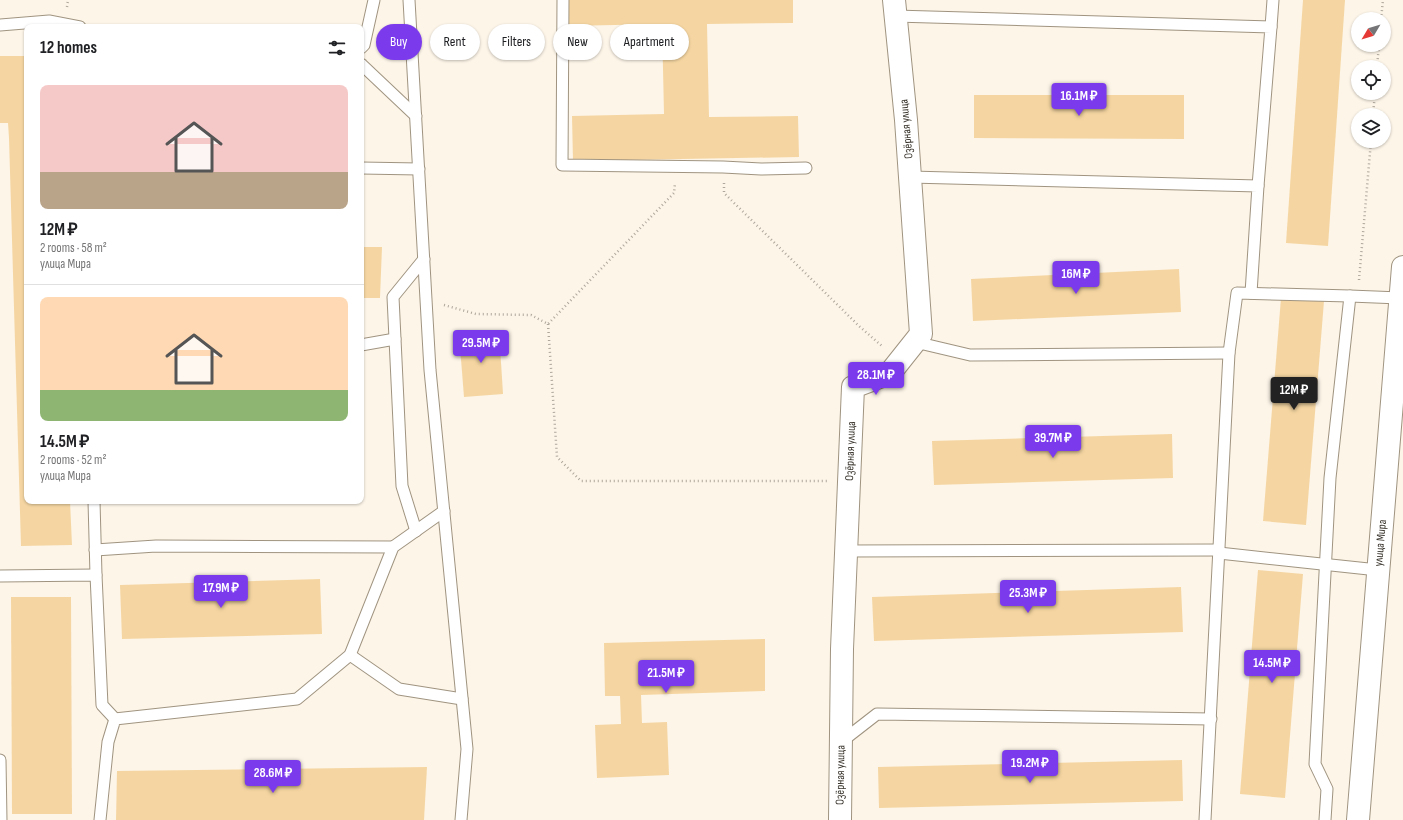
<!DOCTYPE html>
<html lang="en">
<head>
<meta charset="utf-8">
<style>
  :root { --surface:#fff; --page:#f6f6f6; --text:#202124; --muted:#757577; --line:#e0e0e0; --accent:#7c3aed }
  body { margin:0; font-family:"Sofia Sans Condensed",sans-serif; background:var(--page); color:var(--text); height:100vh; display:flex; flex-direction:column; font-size:15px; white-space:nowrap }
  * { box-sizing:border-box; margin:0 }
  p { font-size:13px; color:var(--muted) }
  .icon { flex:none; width:22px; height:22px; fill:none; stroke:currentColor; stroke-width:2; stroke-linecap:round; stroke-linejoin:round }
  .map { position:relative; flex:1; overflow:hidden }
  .panel { position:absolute; left:24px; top:24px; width:340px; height:480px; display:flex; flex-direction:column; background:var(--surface); border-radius:8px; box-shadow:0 1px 3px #0004 }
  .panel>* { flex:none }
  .hud { position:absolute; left:376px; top:24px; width:380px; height:36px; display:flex; gap:8px }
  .needle { width:26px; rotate:232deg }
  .buttons { position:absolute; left:1351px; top:12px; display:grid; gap:8px }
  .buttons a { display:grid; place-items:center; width:40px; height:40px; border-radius:50%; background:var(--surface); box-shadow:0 1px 3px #0004; font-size:20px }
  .price { position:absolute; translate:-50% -34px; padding:0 9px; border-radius:4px; background:var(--accent); color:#fff; font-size:13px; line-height:26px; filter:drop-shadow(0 1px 2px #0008) }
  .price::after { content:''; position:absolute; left:50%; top:24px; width:12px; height:9px; margin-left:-6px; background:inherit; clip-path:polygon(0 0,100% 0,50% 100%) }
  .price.current { background:#222; color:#fff }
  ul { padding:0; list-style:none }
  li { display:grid; align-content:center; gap:8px; height:212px; padding:0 16px }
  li+li { border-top:1px solid var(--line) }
  li span { display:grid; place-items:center; height:124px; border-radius:8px; color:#555 }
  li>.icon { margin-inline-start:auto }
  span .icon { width:72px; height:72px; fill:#fffc; stroke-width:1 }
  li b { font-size:17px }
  h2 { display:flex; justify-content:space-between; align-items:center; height:48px; padding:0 16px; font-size:17px }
  .tag { padding:0 14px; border-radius:18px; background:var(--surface); box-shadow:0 1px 3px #0004; font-size:14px; line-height:36px }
  .tag.current { background:var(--accent); color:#fff }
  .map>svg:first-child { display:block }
  .building { fill:#f5d6a2 }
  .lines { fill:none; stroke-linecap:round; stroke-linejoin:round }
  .service-casing { stroke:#a09480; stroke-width:13 }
  .minor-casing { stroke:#a09480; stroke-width:24 }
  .path { stroke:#aea79c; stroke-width:2.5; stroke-dasharray:1 3; stroke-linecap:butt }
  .service { stroke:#fff; stroke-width:11 }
  .minor { stroke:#fff; stroke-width:22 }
  .labels { text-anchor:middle; stroke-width:3; stroke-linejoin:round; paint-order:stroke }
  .street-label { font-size:12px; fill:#37322a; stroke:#fff }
</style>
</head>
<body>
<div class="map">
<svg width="1403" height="820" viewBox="0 0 1403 820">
  <rect width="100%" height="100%" fill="#fdf5e8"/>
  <g class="building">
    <polygon points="566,0 793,0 793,23 707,24 709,117 798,116 799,157 573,161 572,116 664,114 662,24 567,26"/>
    <polygon points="1303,0 1345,0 1328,246 1286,243"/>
    <polygon points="0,56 27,56 27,501 70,501 72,545 21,546 9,138 8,123 0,123"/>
    <polygon points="974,95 1184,95 1184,139 974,138"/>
    <polygon points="361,247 382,247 380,298 361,298"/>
    <polygon points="1179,269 1181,312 973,321 971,279"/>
    <polygon points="1281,298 1324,301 1306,525 1263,521"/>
    <polygon points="499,331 503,394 464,397 459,334"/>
    <polygon points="1172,434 1173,478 934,485 932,441"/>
    <polygon points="1258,570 1303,574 1285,798 1240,794"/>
    <polygon points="320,579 322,634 122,639 120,585"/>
    <polygon points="1181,587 1183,632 874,641 872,597"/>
    <polygon points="11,597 71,597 72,814 12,814"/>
    <polygon points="765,639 765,691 641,695 642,723 667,722 669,775 597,778 595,725 621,724 620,696 605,696 604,643"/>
    <polygon points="1182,760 1183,801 879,808 878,767"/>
    <polygon points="427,767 424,820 116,820 117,771"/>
  </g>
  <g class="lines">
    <g class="service-casing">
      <g id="service">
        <polyline points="409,0 430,370 467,749 461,820"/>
        <polyline points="563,0 562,165 723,167 761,169 806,168"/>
        <polyline points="895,16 1271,27 1258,186"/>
        <polyline points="0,25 49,21 80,27"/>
        <polyline points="1271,27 1273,0"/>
        <polyline points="361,48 364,45 374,0"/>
        <polyline points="361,64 416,116"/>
        <polyline points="361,168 419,169"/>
        <polyline points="910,177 1258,186 1251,293"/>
        <polyline points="915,342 970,355 1229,353"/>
        <polyline points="361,345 395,339"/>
        <polyline points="94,501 96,575"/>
        <polyline points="416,531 402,486 393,297 424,259"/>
        <polyline points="95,550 156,546 393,547"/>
        <polyline points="846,551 1219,550"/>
        <polyline points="1219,553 1378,570"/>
        <polyline points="0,576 96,575 102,705 115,719"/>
        <polyline points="350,655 399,689 462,699"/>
        <polyline points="841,742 877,714 1211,719"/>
        <polyline points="0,760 1,820"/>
        <polyline points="100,820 108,742 115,719 297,699 350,655 393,547 444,511"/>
        <polyline points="1205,820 1229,353 1237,293 1350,296"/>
        <polyline points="1325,820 1327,789 1315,764 1330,478 1350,296 1400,298"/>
      </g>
    </g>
    <g class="minor-casing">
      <g id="minor">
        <polyline points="840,820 842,649 853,387 890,373 921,334 906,120 894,0"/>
        <polyline points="1358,820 1403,267"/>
      </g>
    </g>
    <g class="path">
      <polyline points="67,7 68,0"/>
      <polyline points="1381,19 1383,0"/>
      <polyline points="1377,67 1379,45"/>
      <polyline points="1373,115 1375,93"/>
      <polyline points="724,183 724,193 859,326 883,347"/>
      <polyline points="1359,280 1371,141"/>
      <polyline points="444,305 476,314 531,315 548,324 674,193 675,183"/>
      <polyline points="548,324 557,457 581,481 828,481"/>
    </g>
    <use href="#service" class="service"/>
    <use href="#minor" class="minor"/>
  </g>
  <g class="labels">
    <g class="street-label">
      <text transform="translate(906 129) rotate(-95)" y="4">Озёрная улица</text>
      <text transform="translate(850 451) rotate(-88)" y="4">Озёрная улица</text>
      <text transform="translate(1380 543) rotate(-85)" y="4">улица Мира</text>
      <text transform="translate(840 775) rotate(-89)" y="4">Озёрная улица</text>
    </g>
  </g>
</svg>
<div class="buttons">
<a><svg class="needle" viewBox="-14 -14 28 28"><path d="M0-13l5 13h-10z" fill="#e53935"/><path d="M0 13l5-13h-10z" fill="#757577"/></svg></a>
<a><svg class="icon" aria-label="locate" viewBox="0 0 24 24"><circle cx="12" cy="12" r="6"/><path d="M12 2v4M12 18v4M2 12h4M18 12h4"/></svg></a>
<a><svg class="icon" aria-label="layers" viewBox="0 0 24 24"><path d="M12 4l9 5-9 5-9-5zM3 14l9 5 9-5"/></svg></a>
</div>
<b class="price" style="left:1079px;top:117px">16.1M ₽</b>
<b class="price" style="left:1076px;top:295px">16M ₽</b>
<b class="price" style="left:481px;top:364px">29.5M ₽</b>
<b class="price" style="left:876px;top:396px">28.1M ₽</b>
<b class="price current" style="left:1294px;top:411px">12M ₽</b>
<b class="price" style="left:1053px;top:459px">39.7M ₽</b>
<b class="price" style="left:221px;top:609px">17.9M ₽</b>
<b class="price" style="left:1028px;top:614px">25.3M ₽</b>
<b class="price" style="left:1272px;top:684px">14.5M ₽</b>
<b class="price" style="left:666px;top:694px">21.5M ₽</b>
<b class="price" style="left:1030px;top:784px">19.2M ₽</b>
<b class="price" style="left:273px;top:794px">28.6M ₽</b>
<div class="hud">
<a class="tag current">Buy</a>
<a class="tag">Rent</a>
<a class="tag">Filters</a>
<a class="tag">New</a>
<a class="tag">Apartment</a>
</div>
<section class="panel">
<h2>12 homes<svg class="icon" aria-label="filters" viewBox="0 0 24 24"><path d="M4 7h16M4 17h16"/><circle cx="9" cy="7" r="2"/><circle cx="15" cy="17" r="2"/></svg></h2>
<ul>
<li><span style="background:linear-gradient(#f6c9c9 70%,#b9a48a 0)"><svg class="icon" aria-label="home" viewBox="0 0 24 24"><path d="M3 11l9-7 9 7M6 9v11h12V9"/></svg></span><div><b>12M ₽</b><p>2 rooms · 58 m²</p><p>улица Мира</p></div></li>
<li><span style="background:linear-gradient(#ffd9b3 75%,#8fb573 0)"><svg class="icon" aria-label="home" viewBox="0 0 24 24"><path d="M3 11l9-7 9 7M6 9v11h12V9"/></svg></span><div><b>14.5M ₽</b><p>2 rooms · 52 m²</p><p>улица Мира</p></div></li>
</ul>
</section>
</div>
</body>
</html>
